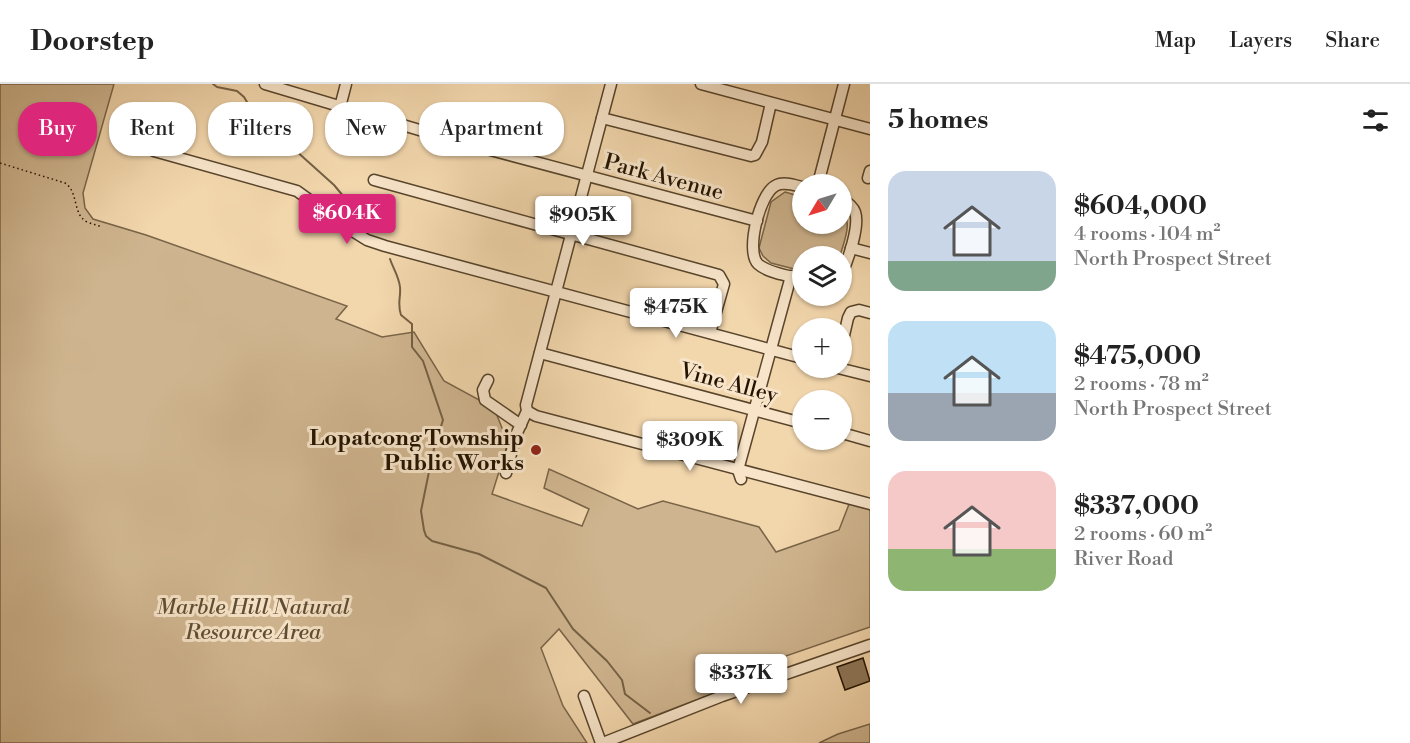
<!DOCTYPE html>
<html lang="en">
<head>
<meta charset="utf-8">
<style>
  :root { --surface:#fff; --page:#f6f6f6; --text:#222; --muted:#767676; --line:#e0e0e0; --accent:#db2777 }
  body { margin:0; font-family:"Libre Bodoni",serif; background:var(--page); color:var(--text); height:100vh; display:flex; flex-direction:column; font-size:22px; white-space:nowrap }
  * { box-sizing:border-box; margin:0 }
  p { font-size:20px; color:var(--muted) }
  .icon { flex:none; width:33px; height:33px; fill:none; stroke:currentColor; stroke-width:2; stroke-linecap:round; stroke-linejoin:round }
  .map { position:relative; flex:1; overflow:hidden }
  .sheet { display:flex; flex-direction:column; background:var(--surface); width:540px }
  .sheet>* { flex:none }
  .top-card { position:absolute; left:18px; top:18px; width:570px; height:54px; display:flex; gap:12px }
  .needle { width:39px; rotate:232deg }
  .buttons { position:absolute; left:792px; top:90px; display:grid; gap:12px }
  .buttons a { display:grid; place-items:center; width:60px; height:60px; border-radius:50%; background:var(--surface); box-shadow:0 2px 4px #0004; font-size:30px }
  .price { position:absolute; translate:-50% -51px; padding:0 14px; border-radius:6px; background:#fff; color:#222; font-size:20px; line-height:39px; filter:drop-shadow(0 2px 3px #0008) }
  .price::after { content:''; position:absolute; left:50%; top:36px; width:18px; height:14px; margin-left:-9px; background:inherit; clip-path:polygon(0 0,100% 0,50% 100%) }
  .price.selected { background:var(--accent); color:#fff }
  ul { padding:0; list-style:none }
  li { display:flex; align-items:center; gap:18px; height:150px; padding:0 18px }
  li span { display:grid; place-items:center; flex:none; width:168px; height:120px; border-radius:18px; color:#555 }
  li>.icon { margin-inline-start:auto }
  span .icon { width:72px; height:72px; fill:#fffc; stroke-width:1 }
  li b { font-size:26px }
  h2 { display:flex; justify-content:space-between; align-items:center; height:72px; padding:0 18px; font-size:26px }
  .tag { padding:0 21px; border-radius:24px; background:var(--surface); box-shadow:0 2px 4px #0004; font-size:21px; line-height:54px }
  .tag.selected { background:var(--accent); color:#fff }
  header { display:flex; align-items:center; gap:36px; box-sizing:border-box; height:84px; padding:0 30px; background:var(--surface); border-bottom:2px solid var(--line) }
  header strong { font-size:28px }
  nav { display:flex; gap:33px; margin-inline-start:auto; font-size:21px }
  main { display:flex; flex:1; min-height:0 }
  .map>svg:first-child { display:block }
  .green { fill:#cfb58f; stroke:#796448; stroke-width:1.5 }
  .lines { fill:none; stroke-linecap:round; stroke-linejoin:round }
  .stream { stroke:#756044; stroke-width:2 }
  .building { fill:#8f7859; stroke:#231300; stroke-width:1.5 }
  .minor-casing { stroke:#57442b; stroke-width:13 }
  .path { stroke:#231300; stroke-width:1.5; stroke-dasharray:1.5 3; stroke-linecap:butt }
  .minor { stroke:#f7e4c9; stroke-width:10 }
  .poi-dot { fill:#8f2418; stroke:#f7e4c9; stroke-width:2 }
  .labels { text-anchor:middle; stroke-width:6; stroke-linejoin:round; paint-order:stroke }
  .street-label { font-size:22px; fill:#231300; stroke:#f7e4c9 }
  .poi-label { font-size:22px; font-weight:bold; fill:#231300; stroke:#f7e4c9; text-anchor:end }
  .park-label { font-size:22px; font-style:italic; fill:#5f4c32; stroke:#f7e4c9 }
</style>
</head>
<body>
<header>
<strong>Doorstep</strong>
<nav><a>Map</a><a>Layers</a><a>Share</a></nav>
</header>
<main>
<div class="map">
<svg width="870" height="659" viewBox="0 0 870 659">
  <rect width="100%" height="100%" fill="#f2d6ac"/>
  <filter id="stains"><feTurbulence type="fractalNoise" baseFrequency=".00333" numOctaves="4"/><feColorMatrix values="0 0 0 0 .2 0 0 0 0 .09 0 0 0 0 .02 0 0 0 .5 -.17"/></filter>
  <radialGradient id="worn" r=".72"><stop offset=".6" stop-color="#630" stop-opacity="0"/><stop offset="1" stop-color="#630" stop-opacity=".3"/></radialGradient>
  <g class="green">
    <polygon points="0,0 114,0 83,109 85,124 93,135 146,151 347,222 336,235 382,253 414,248 444,297 494,324 508,359 492,410 582,442 589,425 544,404 549,385 638,425 663,417 759,443 776,468 839,446 851,415 870,419 870,543 725,593 725,605 633,640 559,545 541,564 563,622 587,659 0,659"/>
    <path d="M785,108l17,5v27h40v-15c11,14 2,32 -2,47h-38v15l-31,-8 -8,-7 -4,-8 12,-46z"/>
    <polygon points="870,640 870,659 819,659 838,650"/>
  </g>
  <g class="lines">
    <g class="stream">
      <polyline points="213,0 217,3 237,7 244,13 250,23 261,29 275,48 334,101 369,143"/>
      <path d="M390,175c3,9 9,18 10,28 1,11 -3,16 1,28l11,9v23l11,14 20,59 -10,32 -12,59 3,19 2,6 6,5 47,13 67,34 27,41 34,32 15,19 3,14 25,19"/>
    </g>
  </g>
  <polygon class="building" points="863,574 870,597 845,606 837,583"/>
  <g class="lines">
    <g class="minor-casing">
      <g id="minor">
        <polyline points="265,0 453,56 757,137"/>
        <polyline points="701,0 870,45"/>
        <polyline points="340,23 346,0"/>
        <polyline points="602,34 751,72 755,71 762,58 771,19"/>
        <polyline points="154,67 297,107 351,146 367,156 385,162 802,274"/>
        <polyline points="868,94 870,87"/>
        <polyline points="374,96 719,191 724,200 710,249"/>
        <polyline points="818,100 844,0"/>
        <path d="M802,103c-8,-2 -19,-6 -27,-1 -15,8 -30,65 -17,78 10,9 31,12 44,15"/>
        <path d="M842,115c5,3 11,7 13,13 5,14 -7,48 -13,61"/>
        <polyline points="851,164 870,169"/>
        <polyline points="842,260 848,234 851,228 859,226 870,229"/>
        <polyline points="540,269 802,339"/>
        <polyline points="838,284 870,292"/>
        <polyline points="488,296 483,306 485,316 521,341"/>
        <polyline points="527,327 536,332 870,420"/>
        <polyline points="842,349 870,357"/>
        <polyline points="506,389 516,351 527,327 526,321 611,0"/>
        <polyline points="741,395 738,386 791,192"/>
        <polyline points="584,612 601,659"/>
        <polyline points="603,659 722,612 870,561"/>
      </g>
    </g>
    <path class="path" d="M0,79l65,20c14,9 7,31 22,39 5,2 10,3 15,5"/>
    <use href="#minor" class="minor"/>
  </g>
  <circle class="poi-dot" cx="536" cy="366" r="6"/>
  <g class="labels">
    <g class="street-label">
      <text transform="translate(664 92) rotate(15)" y="8">Park Avenue</text>
      <text transform="translate(729 298) rotate(15)" y="8">Vine Alley</text>
    </g>
    <g class="poi-label">
      <text x="524" y="361">Lopatcong Township<tspan x="524" dy="25">Public Works</tspan></text>
    </g>
    <g class="park-label">
      <text x="253" y="530">Marble Hill Natural<tspan x="253" dy="25">Resource Area</tspan></text>
    </g>
  </g>
  <rect width="100%" height="100%" filter="url(#stains)"/>
  <rect width="100%" height="100%" fill="url(#worn)"/>
</svg>
<div class="buttons">
<a><svg class="needle" viewBox="-14 -14 28 28"><path d="M0-13l5 13h-10z" fill="#e53935"/><path d="M0 13l5-13h-10z" fill="#767676"/></svg></a>
<a><svg class="icon" aria-label="layers" viewBox="0 0 24 24"><path d="M12 4l9 5-9 5-9-5zM3 14l9 5 9-5"/></svg></a>
<a>+</a>
<a>−</a>
</div>
<b class="price selected" style="left:347px;top:161px">$604K</b>
<b class="price" style="left:583px;top:163px">$905K</b>
<b class="price" style="left:676px;top:255px">$475K</b>
<b class="price" style="left:690px;top:388px">$309K</b>
<b class="price" style="left:741px;top:621px">$337K</b>
<div class="top-card">
<a class="tag selected">Buy</a>
<a class="tag">Rent</a>
<a class="tag">Filters</a>
<a class="tag">New</a>
<a class="tag">Apartment</a>
</div>
</div>
<section class="sheet">
<h2>5 homes<svg class="icon" aria-label="filters" viewBox="0 0 24 24"><path d="M4 7h16M4 17h16"/><circle cx="9" cy="7" r="2"/><circle cx="15" cy="17" r="2"/></svg></h2>
<ul>
<li><span style="background:linear-gradient(#c9d6e8 75%,#7fa58c 0)"><svg class="icon" aria-label="home" viewBox="0 0 24 24"><path d="M3 11l9-7 9 7M6 9v11h12V9"/></svg></span><div><b>$604,000</b><p>4 rooms · 104 m²</p><p>North Prospect Street</p></div></li>
<li><span style="background:linear-gradient(#bfe0f5 60%,#9aa5b1 0)"><svg class="icon" aria-label="home" viewBox="0 0 24 24"><path d="M3 11l9-7 9 7M6 9v11h12V9"/></svg></span><div><b>$475,000</b><p>2 rooms · 78 m²</p><p>North Prospect Street</p></div></li>
<li><span style="background:linear-gradient(#f6c9c9 65%,#8fb573 0)"><svg class="icon" aria-label="home" viewBox="0 0 24 24"><path d="M3 11l9-7 9 7M6 9v11h12V9"/></svg></span><div><b>$337,000</b><p>2 rooms · 60 m²</p><p>River Road</p></div></li>
</ul>
</section>
</main>
</body>
</html>
